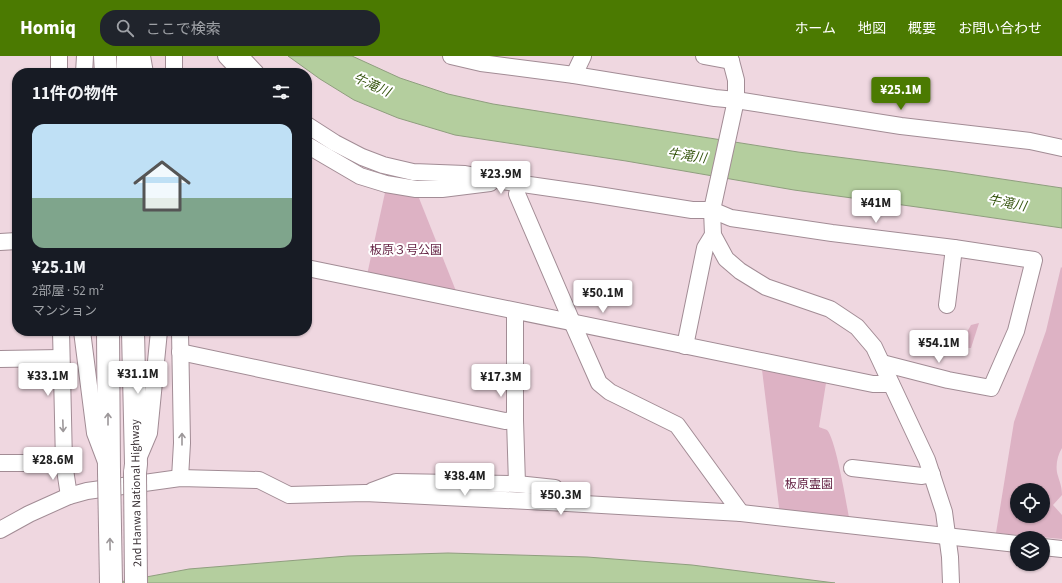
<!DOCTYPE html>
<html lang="ja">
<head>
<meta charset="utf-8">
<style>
  :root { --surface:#171b24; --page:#20242c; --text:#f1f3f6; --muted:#9ea1a6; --line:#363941; --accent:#4b7a01 }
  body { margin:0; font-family:"Source Sans 3","Noto Sans JP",sans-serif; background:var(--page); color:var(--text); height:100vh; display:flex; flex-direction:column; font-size:15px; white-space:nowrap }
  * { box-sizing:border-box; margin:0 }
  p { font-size:13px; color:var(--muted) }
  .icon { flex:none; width:22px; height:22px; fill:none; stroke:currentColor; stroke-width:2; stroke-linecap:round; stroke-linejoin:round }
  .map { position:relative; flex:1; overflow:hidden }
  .panel { position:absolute; left:12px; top:12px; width:300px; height:268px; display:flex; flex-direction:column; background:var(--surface); border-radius:16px; box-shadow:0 1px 3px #0004 }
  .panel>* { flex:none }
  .buttons { position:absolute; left:1010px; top:427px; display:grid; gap:8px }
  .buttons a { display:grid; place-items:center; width:40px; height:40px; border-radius:50%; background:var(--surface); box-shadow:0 1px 3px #0004; font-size:20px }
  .price { position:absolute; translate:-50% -34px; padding:0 9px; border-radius:4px; background:#fff; color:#222; font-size:13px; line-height:26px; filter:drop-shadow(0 1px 2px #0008) }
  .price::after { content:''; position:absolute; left:50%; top:24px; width:12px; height:9px; margin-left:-6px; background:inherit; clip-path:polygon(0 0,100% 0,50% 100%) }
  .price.active { background:var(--accent); color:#fff }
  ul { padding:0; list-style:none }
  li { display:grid; align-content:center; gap:8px; height:212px; padding:0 20px }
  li+li { border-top:1px solid var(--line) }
  li span { display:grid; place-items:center; height:124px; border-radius:12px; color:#555 }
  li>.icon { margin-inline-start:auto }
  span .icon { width:72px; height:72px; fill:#fffc; stroke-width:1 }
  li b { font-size:17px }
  h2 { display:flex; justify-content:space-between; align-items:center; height:48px; padding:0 20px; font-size:17px }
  header { display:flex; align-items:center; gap:24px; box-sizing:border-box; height:56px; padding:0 20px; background:var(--accent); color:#fff }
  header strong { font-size:19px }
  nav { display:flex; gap:22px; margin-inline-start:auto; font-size:14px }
  .search { width:280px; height:36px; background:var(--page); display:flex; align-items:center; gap:10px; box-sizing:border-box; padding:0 14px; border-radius:16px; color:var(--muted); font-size:15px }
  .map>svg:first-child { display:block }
  .green { fill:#ddb2c4; fill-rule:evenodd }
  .water { fill:#b4ce9e; stroke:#8f9e7e }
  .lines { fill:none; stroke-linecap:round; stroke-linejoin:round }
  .minor-casing { stroke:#a28c95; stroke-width:18 }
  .highway-casing { stroke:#a28c95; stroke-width:24 }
  .minor { stroke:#fff; stroke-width:16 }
  .highway { stroke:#fff; stroke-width:22 }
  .highway-bridge-casing { stroke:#a28c95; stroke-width:24; stroke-linecap:butt }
  .highway-bridge { stroke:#fff; stroke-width:22 }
  .oneway { stroke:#9c9799 }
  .labels { text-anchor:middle; stroke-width:4; stroke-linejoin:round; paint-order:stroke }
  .park-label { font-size:12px; fill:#672647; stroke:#fff }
  .street-label { font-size:12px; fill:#382f33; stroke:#fff }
  .water-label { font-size:13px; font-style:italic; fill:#35540e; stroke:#fff }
</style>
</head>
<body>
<header>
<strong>Homiq</strong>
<div class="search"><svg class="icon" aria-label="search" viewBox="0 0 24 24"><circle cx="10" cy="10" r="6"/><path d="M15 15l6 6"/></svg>ここで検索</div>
<nav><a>ホーム</a><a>地図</a><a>概要</a><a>お問い合わせ</a></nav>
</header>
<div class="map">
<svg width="1062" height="527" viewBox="0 0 1062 527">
  <rect width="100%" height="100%" fill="#efd7e0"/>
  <g class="green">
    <polygon points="386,132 417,137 456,235 367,219"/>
    <path d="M1061,211l1,1v180c-5,8 -7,19 -4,28 2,7 4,11 4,19l-9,10 9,10v24l-66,-6 18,-111 32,-91zM1017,434h26v26h-26z"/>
    <polygon points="979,267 971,292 958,292 971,269"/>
    <path d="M762,314l64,13 -7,44c2,1 6,2 8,3 9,9 20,77 23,93l-70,-8z"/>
  </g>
  <g class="water">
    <polygon points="288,0 352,0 400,22 448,38 493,48 798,96 948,115 1062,132 1062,172 946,155 794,134 626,105 455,79 398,62 354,44 320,23"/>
    <polygon points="448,497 587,501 692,509 835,527 114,527 189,513 348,500"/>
  </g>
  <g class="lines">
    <g class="minor-casing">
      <g id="minor">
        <polyline points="59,0 59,17"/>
        <polyline points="142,0 145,17"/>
        <polyline points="174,0 174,17"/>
        <polyline points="226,0 242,17"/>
        <polyline points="240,0 256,17"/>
        <polyline points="451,0 481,7 574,19 715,42 736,44 901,70 1030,85 1062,92"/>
        <polyline points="704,0 731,5"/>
        <polyline points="729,0 731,5 736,24 736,44 712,154 713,179 726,203 740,215 766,231 830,253 857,271 874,291 927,404 944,456 950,501 951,527"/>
        <polyline points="84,17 85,0"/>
        <polyline points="574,19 583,0"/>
        <polyline points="307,69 335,87 362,101 383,109 413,116 465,118 502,125 592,138 692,154 712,154 731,162 832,177 954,192 1034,204 1016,275 991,332 948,324 882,307"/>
        <polyline points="307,89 360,120 386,128 416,133 442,133 490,127"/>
        <polyline points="517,138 572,266 599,327 610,336 677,369 741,457"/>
        <polyline points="0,186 17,185"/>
        <polyline points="307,212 873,328 891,328"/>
        <polyline points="947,249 954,192"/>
        <polyline points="515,255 515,364 517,428"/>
        <polyline points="61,275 62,317 64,407 69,440"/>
        <polyline points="82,275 95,377 106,406"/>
        <polyline points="180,275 182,387 180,422"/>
        <polyline points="685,290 705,192 713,179"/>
        <polyline points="180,296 505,365 515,364"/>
        <polyline points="0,303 61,302"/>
        <polyline points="138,403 149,377 159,275"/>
        <polyline points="0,407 64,407"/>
        <polyline points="852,412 922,420 932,418"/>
        <polyline points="372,435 396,426 517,428 555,432 567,447"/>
        <polyline points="0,474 29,458 69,440 87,435 180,422 259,424 289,439 365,437 567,447 741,457 1017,488"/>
        <polyline points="1043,491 1062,493"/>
      </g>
    </g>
    <g class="highway-casing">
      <g id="highway">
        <polyline points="105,0 106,17"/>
        <polyline points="128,0 128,17"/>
        <polyline points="108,275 109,416"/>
        <polyline points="133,275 136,408 135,417"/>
      </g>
    </g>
    <use href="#minor" class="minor"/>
    <use href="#highway" class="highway"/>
    <g class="highway-bridge-casing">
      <g id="highway-bridge">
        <polyline points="109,416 111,527"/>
        <polyline points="135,417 136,527"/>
      </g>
    </g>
    <use href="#highway-bridge" class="highway-bridge"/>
  </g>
  <defs><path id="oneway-shaft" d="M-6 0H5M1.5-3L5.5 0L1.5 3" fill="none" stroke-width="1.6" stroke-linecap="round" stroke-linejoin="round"/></defs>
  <g class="oneway">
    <use href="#oneway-shaft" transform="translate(108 363) rotate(-90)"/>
    <use href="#oneway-shaft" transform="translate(63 370) rotate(88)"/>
    <use href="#oneway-shaft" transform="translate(182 383) rotate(-90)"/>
    <use href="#oneway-shaft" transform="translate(110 488) rotate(-91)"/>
  </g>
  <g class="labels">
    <g class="park-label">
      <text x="406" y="198">板原３号公園</text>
      <text x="809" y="432">板原霊園</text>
    </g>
    <g class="street-label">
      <text transform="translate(136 437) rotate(-91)" y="4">2nd Hanwa National Highway</text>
    </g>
    <g class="water-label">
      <text transform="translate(372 28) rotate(24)" y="5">牛滝川</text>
      <text transform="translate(687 99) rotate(8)" y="5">牛滝川</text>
      <text transform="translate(1007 146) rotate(11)" y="5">牛滝川</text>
    </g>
  </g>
</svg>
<div class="buttons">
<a><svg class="icon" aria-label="locate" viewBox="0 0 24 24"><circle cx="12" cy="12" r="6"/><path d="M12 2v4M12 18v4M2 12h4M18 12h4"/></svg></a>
<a><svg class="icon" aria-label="layers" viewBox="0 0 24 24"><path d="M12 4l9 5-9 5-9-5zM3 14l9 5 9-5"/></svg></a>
</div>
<b class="price active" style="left:901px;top:55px">¥25.1M</b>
<b class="price" style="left:501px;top:139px">¥23.9M</b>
<b class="price" style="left:876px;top:168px">¥41M</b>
<b class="price" style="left:603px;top:258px">¥50.1M</b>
<b class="price" style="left:939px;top:308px">¥54.1M</b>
<b class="price" style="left:138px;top:339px">¥31.1M</b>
<b class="price" style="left:48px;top:341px">¥33.1M</b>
<b class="price" style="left:501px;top:342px">¥17.3M</b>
<b class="price" style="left:53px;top:425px">¥28.6M</b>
<b class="price" style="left:465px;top:441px">¥38.4M</b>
<b class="price" style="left:561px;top:460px">¥50.3M</b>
<section class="panel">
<h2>11件の物件<svg class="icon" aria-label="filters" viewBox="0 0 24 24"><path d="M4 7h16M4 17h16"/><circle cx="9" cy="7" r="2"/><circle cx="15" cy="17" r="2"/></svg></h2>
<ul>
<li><span style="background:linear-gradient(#bfe0f5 60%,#7fa58c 0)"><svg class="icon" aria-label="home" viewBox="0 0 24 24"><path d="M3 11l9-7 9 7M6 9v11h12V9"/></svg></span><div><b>¥25.1M</b><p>2部屋 · 52 m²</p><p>マンション</p></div></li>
</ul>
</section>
</div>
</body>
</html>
